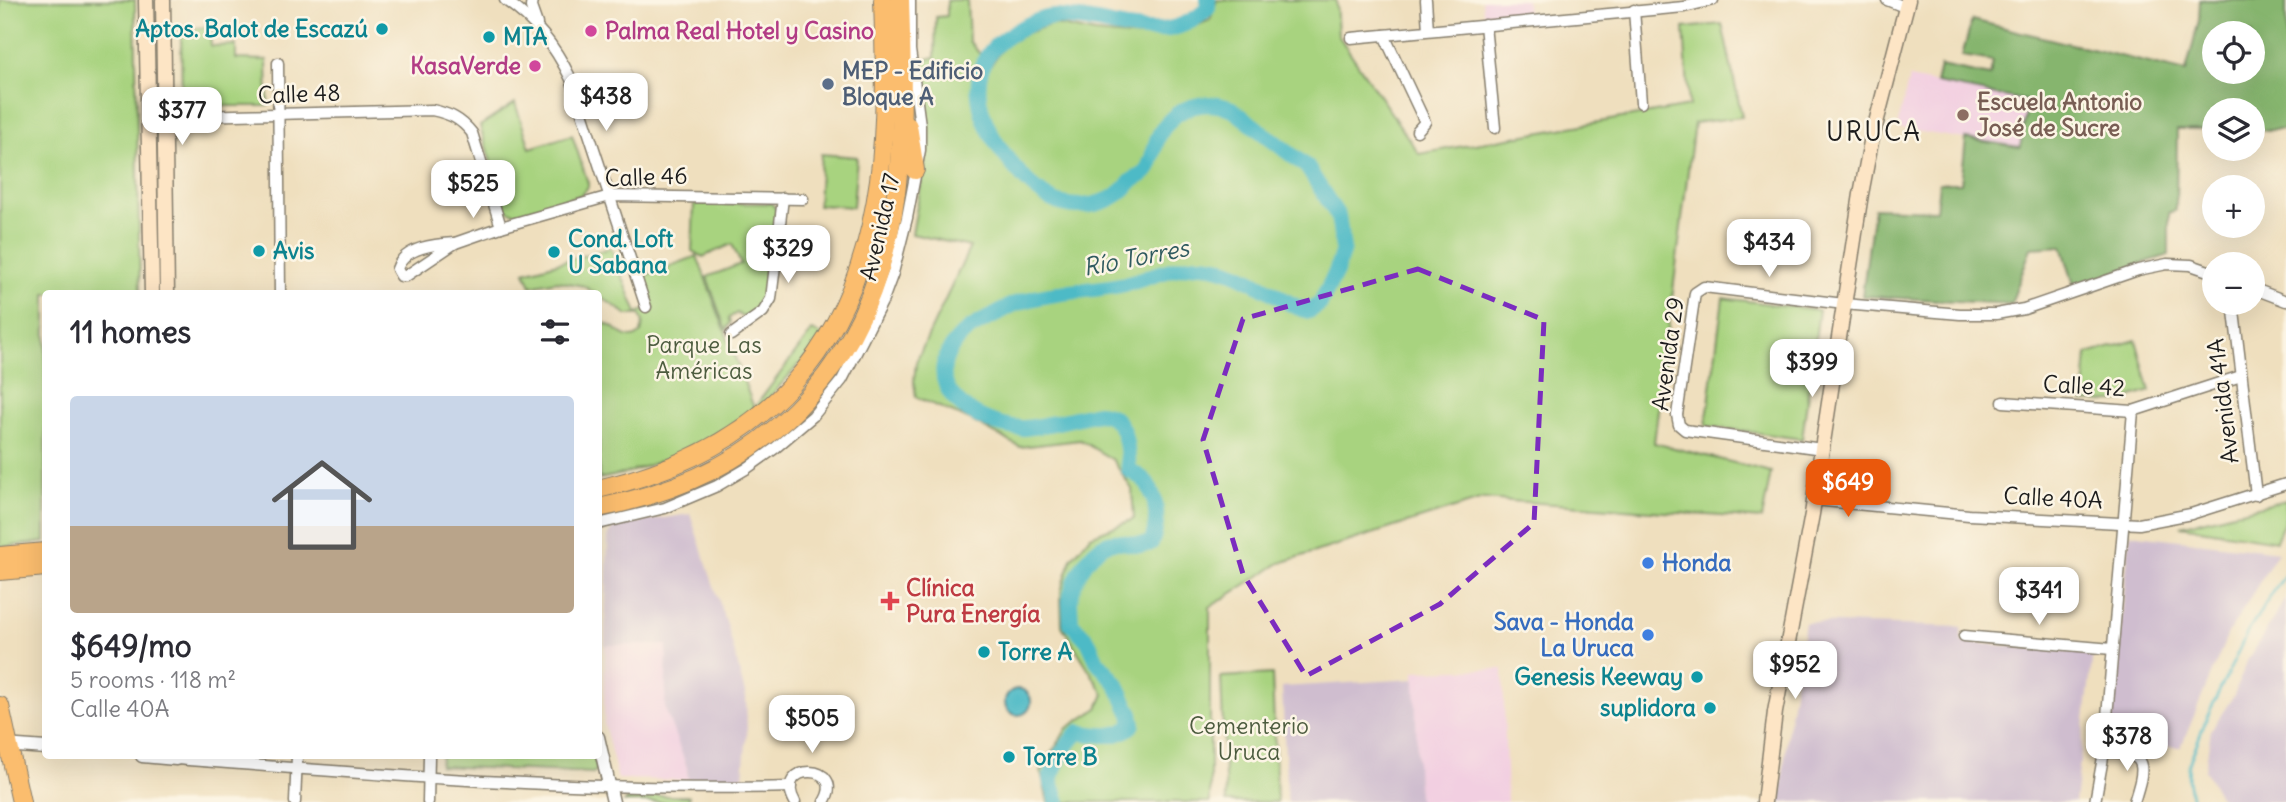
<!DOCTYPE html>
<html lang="en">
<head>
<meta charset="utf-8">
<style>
  :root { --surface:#fff; --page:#f2f2f3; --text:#2b2b33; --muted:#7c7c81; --line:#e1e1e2; --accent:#ea580c }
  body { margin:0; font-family:Delius,sans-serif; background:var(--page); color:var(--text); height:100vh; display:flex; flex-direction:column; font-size:26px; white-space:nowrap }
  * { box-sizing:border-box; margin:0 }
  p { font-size:23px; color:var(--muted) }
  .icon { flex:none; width:38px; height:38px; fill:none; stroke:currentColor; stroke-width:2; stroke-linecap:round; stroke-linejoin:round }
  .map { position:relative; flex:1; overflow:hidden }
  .drawer { position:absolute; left:42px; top:290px; width:560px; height:469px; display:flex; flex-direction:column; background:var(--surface); border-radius:7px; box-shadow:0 7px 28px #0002 }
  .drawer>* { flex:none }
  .buttons { position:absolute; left:2202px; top:21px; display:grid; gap:14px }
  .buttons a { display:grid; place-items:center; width:63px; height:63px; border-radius:50%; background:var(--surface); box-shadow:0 7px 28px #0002; font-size:35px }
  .price { position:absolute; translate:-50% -60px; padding:0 16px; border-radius:14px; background:#fff; color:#222; font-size:23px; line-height:46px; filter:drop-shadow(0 2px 4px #0008) }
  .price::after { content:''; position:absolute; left:50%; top:42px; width:21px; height:16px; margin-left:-10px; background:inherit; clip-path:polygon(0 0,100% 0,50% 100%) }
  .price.active { background:var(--accent); color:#fff }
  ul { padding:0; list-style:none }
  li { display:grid; align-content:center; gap:14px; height:371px; padding:0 28px }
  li+li { border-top:2px solid var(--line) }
  li span { display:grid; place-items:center; height:217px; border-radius:7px; color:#555 }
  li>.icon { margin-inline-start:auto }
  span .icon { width:126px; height:126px; fill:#fffc; stroke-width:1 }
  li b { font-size:30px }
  h2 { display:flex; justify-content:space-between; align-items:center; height:84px; padding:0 28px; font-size:30px }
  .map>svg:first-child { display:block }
  .built { fill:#f2cfe1 }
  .industrial { fill:#cfbdcf }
  .green { fill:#a8d37f; stroke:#62784e; stroke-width:2 }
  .forest { fill:#86b56e; stroke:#516845; stroke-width:2; fill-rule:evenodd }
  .water { fill:#4dbac6; stroke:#346b71; stroke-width:2 }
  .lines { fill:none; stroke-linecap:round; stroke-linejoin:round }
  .stream { stroke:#4dbac6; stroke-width:2.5 }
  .river { stroke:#4dbac6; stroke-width:16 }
  .minor-casing { stroke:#867e6d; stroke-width:13 }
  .tertiary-casing { stroke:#867e6d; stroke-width:15 }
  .secondary-casing { stroke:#867e6d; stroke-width:17 }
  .trunk-casing { stroke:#867e6d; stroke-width:20 }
  .minor { stroke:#fff; stroke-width:10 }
  .tertiary { stroke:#fff; stroke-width:12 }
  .secondary { stroke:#fde5c5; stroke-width:14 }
  .trunk { stroke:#fbbd6e; stroke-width:18 }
  .marked { fill:none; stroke:#7b2cbf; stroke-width:5; stroke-dasharray:14 9; stroke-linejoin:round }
  .culture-dot { fill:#0f9aa8; stroke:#fcf5e5; stroke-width:2.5 }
  .hotel-dot { fill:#d1479c; stroke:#fcf5e5; stroke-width:2.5 }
  .service-dot { fill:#5c6f8a; stroke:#fcf5e5; stroke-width:2.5 }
  .education-dot { fill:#8d6e63; stroke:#fcf5e5; stroke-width:2.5 }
  .shop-dot { fill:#3f7fe0; stroke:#fcf5e5; stroke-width:2.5 }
  .health-dot { fill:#e0444e; stroke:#fcf5e5; stroke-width:2.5 }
  .labels { text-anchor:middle; stroke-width:5; stroke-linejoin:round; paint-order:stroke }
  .culture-label { font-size:23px; font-weight:bold; fill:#0d838f; stroke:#fcf5e5; text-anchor:start }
  .hotel-label { font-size:23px; font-weight:bold; fill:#b23c85; stroke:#fcf5e5; text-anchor:start }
  .service-label { font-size:23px; font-weight:bold; fill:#4e5e75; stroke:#fcf5e5; text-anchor:start }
  .street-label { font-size:23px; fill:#1c1c1c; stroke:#fcf5e5 }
  .education-label { font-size:23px; font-weight:bold; fill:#785e54; stroke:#fcf5e5; text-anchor:start }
  .park-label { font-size:23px; fill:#4d5c3f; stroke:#fcf5e5 }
  .shop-label { font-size:23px; font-weight:bold; fill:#366cbe; stroke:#fcf5e5; text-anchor:start }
  .health-label { font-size:23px; font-weight:bold; fill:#be3a42; stroke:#fcf5e5; text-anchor:start }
  .water-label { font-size:24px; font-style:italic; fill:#305b60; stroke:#fcf5e5 }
  .quarter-label { font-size:26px; letter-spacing:2px; fill:#1c1c1c; stroke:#fcf5e5 }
</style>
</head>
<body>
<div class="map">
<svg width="2286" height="802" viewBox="0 0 2286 802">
  <rect width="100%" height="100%" fill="#fcf5e5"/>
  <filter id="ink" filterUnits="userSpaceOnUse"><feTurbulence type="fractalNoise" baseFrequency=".0143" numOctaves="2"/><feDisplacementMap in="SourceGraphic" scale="14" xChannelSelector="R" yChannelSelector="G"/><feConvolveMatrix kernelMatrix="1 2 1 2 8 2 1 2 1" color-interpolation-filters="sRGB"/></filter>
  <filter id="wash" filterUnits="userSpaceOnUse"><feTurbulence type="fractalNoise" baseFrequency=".00686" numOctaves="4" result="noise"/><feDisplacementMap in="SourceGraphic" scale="28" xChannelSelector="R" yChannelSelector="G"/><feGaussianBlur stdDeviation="1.57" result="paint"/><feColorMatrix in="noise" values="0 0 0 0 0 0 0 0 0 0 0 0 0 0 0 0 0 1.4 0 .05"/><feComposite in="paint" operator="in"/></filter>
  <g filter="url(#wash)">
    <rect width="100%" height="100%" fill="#efdfbe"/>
    <g class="built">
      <polygon points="1482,0 1526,0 1527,16 1484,20"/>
      <polygon points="1909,78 2028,101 2020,148 1897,128"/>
      <polygon points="605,645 667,645 666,709 687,767 688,780 618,779 604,723"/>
      <polygon points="1503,669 1507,802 1418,802 1414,671"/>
    </g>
    <g class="industrial">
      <polygon points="690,514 728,628 746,697 747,732 743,777 688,780 687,767 665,709 667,645 605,645 608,538 610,532 618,525"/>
      <polygon points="2130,534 2278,552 2228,634 2181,747 2109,745"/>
      <polygon points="2286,598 2286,802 2222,802 2205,770 2211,730 2234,695 2247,661"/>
      <polygon points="1805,622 1961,627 1962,642 2093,653 2075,802 1780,802 1788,729"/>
      <polygon points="1415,679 1418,802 1287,802 1282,687"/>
    </g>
    <g class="green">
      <polygon points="0,0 135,0 140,294 46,294 45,542 0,547"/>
      <polygon points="947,0 967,0 969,41 990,66 1004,46 1027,33 1052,24 1095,33 1141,37 1181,32 1210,20 1217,0 1336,0 1338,35 1419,154 1689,106 1684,28 1722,24 1742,117 1694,123 1654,443 1771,472 1762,519 1483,499 1280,563 1210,607 1210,802 1048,802 1041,772 1067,728 1098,708 1104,694 1062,626 1061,591 1072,558 1090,536 1134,519 1132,489 1113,460 1080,440 1020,447 970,420 916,397 914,382 916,362 970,247 912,234 929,140 920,61 935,57 936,17 947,16"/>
      <polygon points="210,27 211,46 236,45 236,59 267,60 268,106 182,106 181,29"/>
      <polygon points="515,103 530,148 572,135 588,183 588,187 581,195 516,213 505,210 480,126"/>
      <polygon points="821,154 857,157 853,207 818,205"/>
      <path d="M771,203l6,7c-3,27 -1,102 -35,107l-5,-4 -8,5 2,4 -5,9 -19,-54 34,-13 -9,-20 -29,13 -11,-6 2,-47z"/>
      <path d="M611,248l26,65 16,-6 -12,-30 56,-21 57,152 58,-77 13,5 -68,75 -60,37 -70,25 -28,6v-157c16,0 25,23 42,12l2,-12 -3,-7h-12l-44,-29 -27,-5 -26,5 -6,-14z"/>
      <polygon points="1723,298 1819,310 1802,439 1706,426"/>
      <polygon points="2136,340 2150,391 2121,401 2083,402 2087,354"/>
      <polygon points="2286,500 2286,517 2276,541 2181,526"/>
      <polygon points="1272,674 1277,802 1226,802 1221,677"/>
      <polygon points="441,756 594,756 597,768 594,773 440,766"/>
      <polygon points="632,796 689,796 689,802 625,802"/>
    </g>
    <path class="forest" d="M2200,0h86v130h-34v-20h-38v20h-37l-1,80 -7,3v42l-95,30 -12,-39 -31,2 -20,56 -149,-8 12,-88 62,2 3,-27h22l5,-44 54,8 8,-46 -92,-18 4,-17 50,10 3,-15 -31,-5 10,-36 214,52 13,-52zM2214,33h38v39h-38z"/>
    <circle class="water" cx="1018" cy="702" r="13"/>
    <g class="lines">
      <polyline class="stream" points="2192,802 2188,779 2189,764 2207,717 2249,629 2286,573"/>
      <path class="river" d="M1058,802l-8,-23c7,-18 15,-34 29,-47 19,3 39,8 54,-8l-2,-10 -15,-31 -19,-22 -9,-20 -17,-18c0,-7 -1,-15 -1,-22 2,-20 21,-56 43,-59 13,-2 25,7 38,1 8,-19 7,-42 -4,-60 -4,-5 -12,-9 -18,-13 -2,-22 -1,-56 -31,-57 -18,3 -63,16 -78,15 -47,-4 -106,-43 -60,-91 8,-9 21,-15 31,-20 8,-4 16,-10 24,-13 34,-13 74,-12 110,-20 23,-6 55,-20 77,-19 25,1 49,15 69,27 13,7 24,17 38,19l11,-7 16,-32 7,-23 -5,-33 -31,-49 -75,-58c-26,-10 -54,-4 -70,21 -8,11 -8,28 -15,40 -3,6 -11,7 -17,12 -2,2 -4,6 -7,8 -15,14 -40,19 -60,14 -22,-5 -43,-29 -56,-46 -31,-40 -46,-94 4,-124 13,-8 28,-16 44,-17 53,-1 107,36 153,-9v-8"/>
    </g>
  </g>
  <g filter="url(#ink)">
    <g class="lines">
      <g class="minor-casing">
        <g id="minor">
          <path d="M505,0c31,22 49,44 66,79l75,228"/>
          <polyline points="532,0 531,7 537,24"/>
          <polyline points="1426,0 1428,30"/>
          <polyline points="1887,0 1907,8"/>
          <polyline points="1634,10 1641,103"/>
          <polyline points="1485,25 1495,128"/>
          <polyline points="1384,35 1425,122 1417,131"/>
          <polyline points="1351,38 1684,7 1713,0"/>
          <polyline points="278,63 280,294"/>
          <path d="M158,117l274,-7c18,4 28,8 40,23l29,94"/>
          <polyline points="455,243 501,227 610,196 803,199"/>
          <path d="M455,243l-49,33h-5l-4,-7c7,-22 38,-25 58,-26z"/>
          <polyline points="2252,288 2286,301"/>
          <polyline points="2233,303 2256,495"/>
          <polyline points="731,335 763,312 771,299 783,198"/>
          <polyline points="2003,402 2133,411 2241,376"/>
          <polyline points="1822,449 1685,430 1679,425 1677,415 1695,293 1704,287 1844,304 1960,314 1996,314 2024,309 2138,270 2167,264 2191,265 2214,273"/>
          <polyline points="1814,500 1969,515 2139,524 2191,514 2286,484"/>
          <polyline points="598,524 665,508 717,486 746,469 774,449 813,416 842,380 883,300 893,273 907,218 920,150 920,125 910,50 910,0"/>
          <polyline points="1964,636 2112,649"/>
          <path d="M2104,752c46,-1 41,15 30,50"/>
          <path d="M176,759c204,16 410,33 615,28"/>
          <polyline points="295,802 297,756"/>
          <polyline points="428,802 429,756"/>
          <path d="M795,802c-23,-41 53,-39 29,0"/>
          <polyline points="2095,802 2104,752 2133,411"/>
        </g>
      </g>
      <g class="tertiary-casing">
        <g id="tertiary">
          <polyline points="598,737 613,802"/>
          <polyline points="4,745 46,748"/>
          <polyline points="142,756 176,759 176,756"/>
        </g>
      </g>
      <g class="secondary-casing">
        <g id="secondary">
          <polyline points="146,0 152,294"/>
          <polyline points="163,0 167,294"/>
          <polyline points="1764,802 1775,712 1812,514 1861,194 1871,142 1908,0"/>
        </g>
      </g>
      <g class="trunk-casing">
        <g id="trunk">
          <polyline points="908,126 915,170"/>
          <path d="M598,489c168,-39 258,-139 281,-309 8,-59 6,-121 4,-180"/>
          <path d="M598,508c162,-31 267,-132 295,-295 12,-70 9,-143 7,-213"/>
          <polyline points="0,556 46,552"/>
          <polyline points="0,571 46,567"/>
          <polyline points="0,706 21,802"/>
        </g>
      </g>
      <use href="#minor" class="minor"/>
      <use href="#tertiary" class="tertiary"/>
      <use href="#secondary" class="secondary"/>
      <use href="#trunk" class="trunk"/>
    </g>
  </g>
  <path class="marked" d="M1418,269l126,51 -10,203 -94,81 -134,72 -63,-102 -40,-134 40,-121z"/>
  <g class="culture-dot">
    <circle cx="382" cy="29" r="7"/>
    <circle cx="489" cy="37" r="7"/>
    <circle cx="259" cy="251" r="7"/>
    <circle cx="554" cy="252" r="7"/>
    <circle cx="984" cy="652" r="7"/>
    <circle cx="1697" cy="677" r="7"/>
    <circle cx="1710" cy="708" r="7"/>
    <circle cx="1009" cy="757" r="7"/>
  </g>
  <g class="hotel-dot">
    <circle cx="591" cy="31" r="7"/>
    <circle cx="535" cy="66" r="7"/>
  </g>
  <circle class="service-dot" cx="828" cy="84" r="7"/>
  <circle class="education-dot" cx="1963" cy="115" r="7"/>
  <g class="shop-dot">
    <circle cx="1648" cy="563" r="7"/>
    <circle cx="1648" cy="635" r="7"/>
  </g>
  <path class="health-dot" d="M886.5 590.5h7v7h7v7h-7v7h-7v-7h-7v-7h7z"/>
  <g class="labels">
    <g class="culture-label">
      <text x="368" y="37" text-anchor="end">Aptos. Balot de Escazú</text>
      <text x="503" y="45">MTA</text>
      <text x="568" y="247">Cond. Loft<tspan x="568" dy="26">U Sabana</tspan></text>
      <text x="273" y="259">Avis</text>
      <text x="998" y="660">Torre A</text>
      <text x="1683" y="685" text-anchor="end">Genesis Keeway</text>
      <text x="1696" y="716" text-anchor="end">suplidora</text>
      <text x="1023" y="765">Torre B</text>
    </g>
    <g class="hotel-label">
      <text x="605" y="39">Palma Real Hotel y Casino</text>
      <text x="521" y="74" text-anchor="end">KasaVerde</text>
    </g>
    <g class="service-label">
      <text x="842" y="79">MEP - Edificio<tspan x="842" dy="26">Bloque A</tspan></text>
    </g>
    <g class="street-label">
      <text transform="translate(299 94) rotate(-2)" y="8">Calle 48</text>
      <text transform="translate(646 177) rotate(-2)" y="8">Calle 46</text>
      <text transform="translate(880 227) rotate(-77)" y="8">Avenida 17</text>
      <text transform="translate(1668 354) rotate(-82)" y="8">Avenida 29</text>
      <text transform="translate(2084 386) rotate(3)" y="8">Calle 42</text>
      <text transform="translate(2223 401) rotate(-97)" y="8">Avenida 41A</text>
      <text transform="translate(2053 498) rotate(3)" y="8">Calle 40A</text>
    </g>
    <g class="education-label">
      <text x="1977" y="110">Escuela Antonio<tspan x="1977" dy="26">José de Sucre</tspan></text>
    </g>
    <g class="park-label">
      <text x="704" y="353">Parque Las<tspan x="704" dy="26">Américas</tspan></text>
      <text x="1249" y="734">Cementerio<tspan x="1249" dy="26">Uruca</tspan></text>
    </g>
    <g class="shop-label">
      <text x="1662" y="571">Honda</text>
      <text x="1634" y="630" text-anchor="end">Sava - Honda<tspan x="1634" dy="26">La Uruca</tspan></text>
    </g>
    <g class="health-label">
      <text x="906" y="596">Clínica<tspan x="906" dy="26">Pura Energía</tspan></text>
    </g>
    <g class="water-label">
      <text transform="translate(1136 258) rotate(-11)" y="8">Río Torres</text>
    </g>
    <g class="quarter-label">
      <text x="1874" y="141">URUCA</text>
    </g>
  </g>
</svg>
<div class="buttons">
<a><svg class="icon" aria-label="locate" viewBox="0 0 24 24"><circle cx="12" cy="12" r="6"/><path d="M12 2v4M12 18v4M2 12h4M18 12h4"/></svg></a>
<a><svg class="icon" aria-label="layers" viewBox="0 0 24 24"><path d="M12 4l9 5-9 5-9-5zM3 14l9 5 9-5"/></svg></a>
<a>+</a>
<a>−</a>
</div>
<b class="price" style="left:606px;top:133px">$438</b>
<b class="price" style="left:182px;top:147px">$377</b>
<b class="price" style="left:473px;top:220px">$525</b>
<b class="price" style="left:1769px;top:279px">$434</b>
<b class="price" style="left:788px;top:285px">$329</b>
<b class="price" style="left:1812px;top:399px">$399</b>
<b class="price active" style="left:1848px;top:519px">$649</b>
<b class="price" style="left:2039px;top:627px">$341</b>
<b class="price" style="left:1795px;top:701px">$952</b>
<b class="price" style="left:812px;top:755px">$505</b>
<b class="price" style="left:2127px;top:773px">$378</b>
<section class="drawer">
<h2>11 homes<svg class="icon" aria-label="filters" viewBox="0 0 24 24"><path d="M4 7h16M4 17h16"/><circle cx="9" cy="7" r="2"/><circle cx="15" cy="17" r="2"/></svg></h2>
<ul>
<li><span style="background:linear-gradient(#c9d6e8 60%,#b9a48a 0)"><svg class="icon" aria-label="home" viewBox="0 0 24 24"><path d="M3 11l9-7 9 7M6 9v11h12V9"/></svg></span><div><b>$649/mo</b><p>5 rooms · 118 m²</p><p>Calle 40A</p></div></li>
</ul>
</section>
</div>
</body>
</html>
